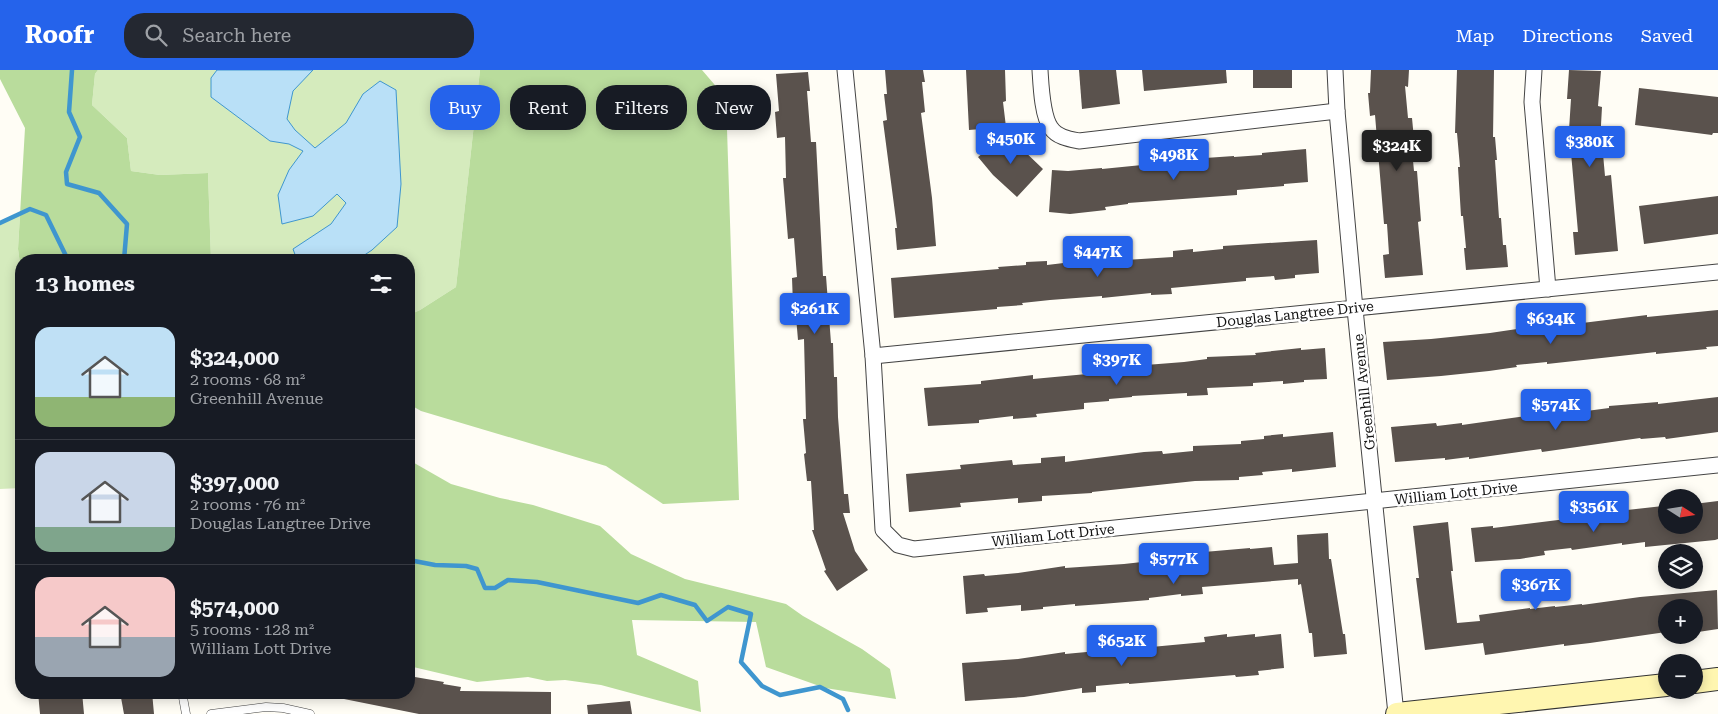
<!DOCTYPE html>
<html lang="en">
<head>
<meta charset="utf-8">
<style>
  :root { --surface:#171b24; --page:#242831; --text:#f1f3f6; --muted:#9ea1a6; --line:#363941; --accent:#2563eb }
  body { margin:0; font-family:"Roboto Serif",serif; background:var(--page); color:var(--text); height:100vh; display:flex; flex-direction:column; font-size:19px; white-space:nowrap }
  * { box-sizing:border-box; margin:0 }
  p { font-size:16px; color:var(--muted) }
  .icon { flex:none; width:28px; height:28px; fill:none; stroke:currentColor; stroke-width:2; stroke-linecap:round; stroke-linejoin:round }
  .map { position:relative; flex:1; overflow:hidden }
  .details { position:absolute; left:15px; top:184px; width:400px; height:445px; display:flex; flex-direction:column; background:var(--surface); border-radius:20px; box-shadow:0 2px 12px #0003 }
  .details>* { flex:none }
  .hud { position:absolute; left:430px; top:15px; width:475px; height:45px; display:flex; gap:10px }
  .needle { width:32px; rotate:102deg }
  .tools { position:absolute; left:1658px; top:419px; display:grid; gap:10px }
  .tools a { display:grid; place-items:center; width:45px; height:45px; border-radius:50%; background:var(--surface); box-shadow:0 2px 12px #0003; font-size:25px }
  .price { position:absolute; translate:-50% -42px; padding:0 11px; border-radius:5px; background:var(--accent); color:#fff; font-size:16px; line-height:32px; filter:drop-shadow(0 1px 2px #0008) }
  .price::after { content:''; position:absolute; left:50%; top:30px; width:15px; height:11px; margin-left:-8px; background:inherit; clip-path:polygon(0 0,100% 0,50% 100%) }
  .price.on { background:#222; color:#fff }
  ul { padding:0; list-style:none }
  li { display:flex; align-items:center; gap:15px; height:125px; padding:0 20px }
  li+li { border-top:1px solid var(--line) }
  li span { display:grid; place-items:center; flex:none; width:140px; height:100px; border-radius:15px; color:#555 }
  li>.icon { margin-inline-start:auto }
  span .icon { width:60px; height:60px; fill:#fffc; stroke-width:1 }
  li b { font-size:21px }
  h2 { display:flex; justify-content:space-between; align-items:center; height:60px; padding:0 20px; font-size:21px }
  .tag { padding:0 18px; border-radius:20px; background:var(--surface); box-shadow:0 2px 12px #0003; font-size:18px; line-height:45px }
  .tag.on { background:var(--accent); color:#fff }
  header { display:flex; align-items:center; gap:30px; box-sizing:border-box; height:70px; padding:0 25px; background:var(--accent); color:#fff }
  header strong { font-size:24px }
  nav { display:flex; gap:28px; margin-inline-start:auto; font-size:18px }
  .search { width:350px; height:45px; background:var(--page); display:flex; align-items:center; gap:12px; box-sizing:border-box; padding:0 18px; border-radius:20px; color:var(--muted); font-size:19px }
  .map>svg:first-child { display:block }
  .green { fill:#d5ebbd }
  .forest { fill:#b9dc9c }
  .water { fill:#b9e0f7; stroke:#3f96cf }
  .lines { fill:none; stroke-linecap:round; stroke-linejoin:round }
  .stream { stroke:#3f96cf; stroke-width:4.5 }
  .building { fill:#5a524d }
  .lane-casing { stroke:#444; stroke-width:9 }
  .street-casing { stroke:#444; stroke-width:17 }
  .secondary-casing { stroke:#333; stroke-width:24 }
  .lane { stroke:#fff; stroke-width:8 }
  .street { stroke:#fff; stroke-width:15 }
  .secondary { stroke:#fff6b0; stroke-width:22 }
  .labels { text-anchor:middle; stroke-width:5; stroke-linejoin:round; paint-order:stroke }
  .street-label { font-size:14px; fill:#111; stroke:#fff }
</style>
</head>
<body>
<header>
<strong>Roofr</strong>
<div class="search"><svg class="icon" aria-label="search" viewBox="0 0 24 24"><circle cx="10" cy="10" r="6"/><path d="M15 15l6 6"/></svg>Search here</div>
<nav><a>Map</a><a>Directions</a><a>Saved</a></nav>
</header>
<div class="map">
<svg width="1718" height="644" viewBox="0 0 1718 644">
  <rect width="100%" height="100%" fill="#fffdf5"/>
  <g class="green">
    <polygon points="98,0 480,0 456,217 420,240 409,245 409,190 211,190 208,103 160,105 131,101 127,68 92,35 95,4"/>
    <polygon points="20,144 18,179 21,201 21,418 0,419 0,153"/>
  </g>
  <g class="forest">
    <polygon points="0,0 98,0 95,4 92,35 127,68 131,101 160,105 208,103 211,190 21,190 21,201 18,179 25,58 0,9"/>
    <polygon points="480,0 702,0 726,28 739,430 663,434 606,396 421,341 409,334 409,245 420,240 456,217"/>
    <polygon points="409,390 451,414 500,428 533,435 600,456 631,484 685,509 786,534 803,546 862,579 890,599 896,629 825,618 766,597 756,552 632,550 637,585 698,611 701,642 601,615 565,610 547,611 528,607 477,612 409,596"/>
  </g>
  <polygon class="water" points="217,0 313,0 293,21 287,49 295,60 315,78 346,53 363,24 380,11 396,20 401,114 397,157 372,180 357,190 297,190 293,179 331,154 346,133 337,124 313,146 282,154 278,125 289,100 303,81 289,74 270,71 211,27 211,8"/>
  <g class="lines">
    <g class="stream">
      <polyline points="72,0 69,42 80,67 66,102 67,114 99,123 127,154 124,190"/>
      <polyline points="0,153 30,139 46,145 68,190"/>
      <polyline points="409,490 435,495 466,496 477,499 485,518 495,518 508,510 537,512 638,533 661,525 695,535 707,551 728,537 751,544 741,592 762,616 780,625 820,617 843,629 848,640"/>
    </g>
  </g>
  <g class="building">
    <polygon points="885,0 923,0 925,12 922,12 925,42 921,43 932,128 936,176 897,180 895,158 897,158 883,51 887,50 884,24 887,24"/>
    <polygon points="966,0 1005,0 1006,31 1003,32 1006,57 969,60"/>
    <polygon points="1079,0 1116,0 1120,34 1082,39"/>
    <polygon points="1142,0 1226,0 1227,13 1144,21"/>
    <rect x="1253" y="0" width="39" height="18"/>
    <polygon points="1371,0 1409,0 1408,17 1405,16 1408,48 1412,48 1414,69 1411,70 1414,101 1417,101 1421,151 1418,152 1423,205 1385,208 1383,185 1389,184 1387,154 1384,154 1375,45 1370,46 1368,23 1370,23"/>
    <polygon points="1457,0 1494,0 1493,67 1495,67 1497,90 1495,90 1499,148 1501,148 1503,175 1506,175 1508,197 1466,200 1464,178 1466,178 1463,146 1461,146 1458,97 1460,97 1457,63 1455,63"/>
    <polygon points="1569,0 1601,1 1598,36 1602,37 1600,73 1602,73 1605,106 1611,105 1618,181 1575,185 1573,162 1578,162 1569,60 1571,29 1567,29"/>
    <polygon points="808,2 810,21 807,21 811,72 816,72 823,206 826,206 831,273 833,273 834,307 837,307 838,347 844,424 848,424 850,443 843,443 855,481 868,500 837,521 824,501 826,500 812,460 814,460 811,411 807,411 804,384 806,383 803,349 806,349 804,269 798,270 795,235 793,235 792,208 797,207 794,168 788,169 783,108 786,108 785,67 777,68 775,42 779,41 776,4"/>
    <polygon points="1639,18 1718,27 1718,63 1713,63 1712,65 1635,55"/>
    <polygon points="1009,63 1020,77 1043,99 1017,127 993,105 978,87"/>
    <polygon points="1306,79 1308,112 1284,114 1284,116 1237,120 1237,125 1128,133 1128,134 1105,137 1106,140 1070,144 1049,142 1052,100 1068,101 1102,98 1102,99 1162,93 1162,91 1234,86 1234,87 1262,85 1262,83"/>
    <polygon points="1718,126 1718,164 1644,174 1639,136"/>
    <polygon points="1317,170 1319,203 1295,205 1295,208 1275,210 1274,206 1246,208 1246,211 1171,218 1172,224 1151,225 1151,223 1102,228 1102,226 1050,230 1022,233 1023,235 997,237 997,239 894,248 891,208 999,199 998,197 1026,195 1026,192 1047,191 1047,195 1097,189 1098,194 1125,192 1125,190 1173,187 1173,181 1193,179 1193,182 1223,179 1223,176"/>
    <polygon points="1718,240 1718,276 1706,277 1707,279 1656,284 1656,282 1547,294 1547,292 1516,295 1517,297 1489,301 1441,306 1387,310 1383,272 1431,269 1490,263 1517,259 1517,257 1540,254 1540,256 1566,255 1647,245 1647,247"/>
    <polygon points="1301,278 1301,280 1325,278 1327,309 1304,310 1304,312 1283,314 1283,311 1253,313 1253,316 1207,318 1208,325 1187,326 1187,323 1132,326 1132,327 1109,329 1109,331 1084,333 1084,339 1036,344 1037,347 1013,349 1013,346 979,350 979,353 928,356 924,318 981,314 981,311 1033,305 1033,309 1087,304 1086,302 1110,301 1110,299 1133,297 1133,296 1184,292 1207,289 1207,287 1256,285 1255,283"/>
    <polygon points="1718,327 1718,362 1666,369 1665,367 1641,369 1640,368 1542,382 1541,379 1469,389 1469,387 1445,390 1445,388 1395,392 1391,357 1436,353 1437,356 1462,353 1462,355 1534,345 1534,348 1609,338 1609,336 1658,332 1658,334"/>
    <polygon points="1333,362 1336,397 1292,402 1292,399 1262,402 1263,405 1239,407 1239,410 1195,411 1092,422 1092,423 1042,426 1042,431 1018,433 1018,428 960,433 961,437 909,442 906,404 961,399 960,395 1012,390 1013,395 1041,393 1041,388 1065,386 1065,392 1144,382 1162,381 1163,384 1193,381 1193,376 1241,374 1241,371 1264,369 1264,366 1283,364 1283,367"/>
    <polygon points="1718,431 1718,469 1715,470 1645,477 1645,472 1622,475 1622,473 1572,480 1571,478 1544,481 1545,485 1520,489 1475,492 1471,458 1493,456 1493,458 1566,449 1567,450 1618,444 1618,441 1663,436 1666,436 1666,455 1694,455 1694,434"/>
    <polygon points="1448,452 1453,501 1451,501 1457,553 1480,551 1479,545 1530,538 1530,539 1555,536 1555,537 1582,534 1582,535 1640,527 1717,520 1718,559 1698,562 1695,538 1663,538 1666,562 1590,573 1564,576 1564,574 1485,585 1483,573 1425,580 1416,508 1419,508 1413,456"/>
    <polygon points="1328,463 1329,489 1331,489 1343,564 1345,564 1347,584 1314,587 1312,563 1309,563 1301,514 1298,515 1298,509 1202,517 1203,524 1181,526 1181,524 1149,528 1149,530 1102,534 1075,536 1075,534 1043,537 1043,539 1021,541 1021,535 987,538 988,542 966,544 963,506 984,504 985,506 1018,503 1065,496 1065,498 1124,494 1151,491 1151,489 1173,487 1173,492 1205,489 1204,482 1250,478 1250,479 1272,477 1274,495 1298,493 1297,465"/>
    <polygon points="1227,564 1227,567 1255,564 1255,567 1281,564 1284,598 1258,601 1259,605 1236,607 1235,605 1129,614 1129,613 1096,616 1096,622 1082,623 1082,618 1024,627 965,631 962,593 1018,589 1065,582 1065,584 1119,579 1119,580 1205,572 1204,567"/>
    <polygon points="409,606 444,612 443,614 461,617 460,621 551,622 551,644 419,644 339,628 340,622 409,622"/>
    <polygon points="38,622 82,622 84,644 40,644"/>
    <polygon points="120,622 152,622 154,644 124,644"/>
    <polygon points="630,631 632,644 588,644 587,635"/>
  </g>
  <g class="lines">
    <g class="lane-casing">
      <g id="lane">
        <polyline points="182,622 186,644"/>
        <polyline points="211,644 266,637 283,638 310,644"/>
      </g>
    </g>
    <g class="street-casing">
      <g id="street">
        <polyline points="845,0 873,286 883,460 898,475 914,479 1718,395"/>
        <path d="M1040,0c1,15 2,46 11,58 6,9 18,11 28,13l258,-30"/>
        <polyline points="1335,0 1337,41 1355,239 1396,644"/>
        <polyline points="1534,0 1532,32 1548,219"/>
        <polyline points="873,286 1718,202"/>
      </g>
    </g>
    <g class="secondary-casing">
      <g id="secondary">
        <polyline points="1694,612 1718,609"/>
        <polyline points="1397,644 1666,615"/>
      </g>
    </g>
    <use href="#lane" class="lane"/>
    <use href="#street" class="street"/>
    <use href="#secondary" class="secondary"/>
  </g>
  <g class="labels">
    <g class="street-label">
      <text transform="translate(1295 244) rotate(-6)" y="5">Douglas Langtree Drive</text>
      <text transform="translate(1364 322) rotate(-96)" y="5">Greenhill Avenue</text>
      <text transform="translate(1456 423) rotate(-6)" y="5">William Lott Drive</text>
      <text transform="translate(1053 465) rotate(-6)" y="5">William Lott Drive</text>
    </g>
  </g>
</svg>
<div class="tools">
<a><svg class="needle" viewBox="-14 -14 28 28"><path d="M0-13l5 13h-10z" fill="#e53935"/><path d="M0 13l5-13h-10z" fill="#9ea1a6"/></svg></a>
<a><svg class="icon" aria-label="layers" viewBox="0 0 24 24"><path d="M12 4l9 5-9 5-9-5zM3 14l9 5 9-5"/></svg></a>
<a>+</a>
<a>−</a>
</div>
<b class="price" style="left:1011px;top:95px">$450K</b>
<b class="price" style="left:1590px;top:98px">$380K</b>
<b class="price on" style="left:1397px;top:102px">$324K</b>
<b class="price" style="left:1174px;top:111px">$498K</b>
<b class="price" style="left:1098px;top:208px">$447K</b>
<b class="price" style="left:815px;top:265px">$261K</b>
<b class="price" style="left:1551px;top:275px">$634K</b>
<b class="price" style="left:1117px;top:316px">$397K</b>
<b class="price" style="left:1556px;top:361px">$574K</b>
<b class="price" style="left:1594px;top:463px">$356K</b>
<b class="price" style="left:1174px;top:515px">$577K</b>
<b class="price" style="left:1536px;top:541px">$367K</b>
<b class="price" style="left:1122px;top:597px">$652K</b>
<div class="hud">
<a class="tag on">Buy</a>
<a class="tag">Rent</a>
<a class="tag">Filters</a>
<a class="tag">New</a>
</div>
<section class="details">
<h2>13 homes<svg class="icon" aria-label="filters" viewBox="0 0 24 24"><path d="M4 7h16M4 17h16"/><circle cx="9" cy="7" r="2"/><circle cx="15" cy="17" r="2"/></svg></h2>
<ul>
<li><span style="background:linear-gradient(#bfe0f5 70%,#8fb573 0)"><svg class="icon" aria-label="home" viewBox="0 0 24 24"><path d="M3 11l9-7 9 7M6 9v11h12V9"/></svg></span><div><b>$324,000</b><p>2 rooms · 68 m²</p><p>Greenhill Avenue</p></div></li>
<li><span style="background:linear-gradient(#c9d6e8 75%,#7fa58c 0)"><svg class="icon" aria-label="home" viewBox="0 0 24 24"><path d="M3 11l9-7 9 7M6 9v11h12V9"/></svg></span><div><b>$397,000</b><p>2 rooms · 76 m²</p><p>Douglas Langtree Drive</p></div></li>
<li><span style="background:linear-gradient(#f6c9c9 60%,#9aa5b1 0)"><svg class="icon" aria-label="home" viewBox="0 0 24 24"><path d="M3 11l9-7 9 7M6 9v11h12V9"/></svg></span><div><b>$574,000</b><p>5 rooms · 128 m²</p><p>William Lott Drive</p></div></li>
</ul>
</section>
</div>
</body>
</html>
